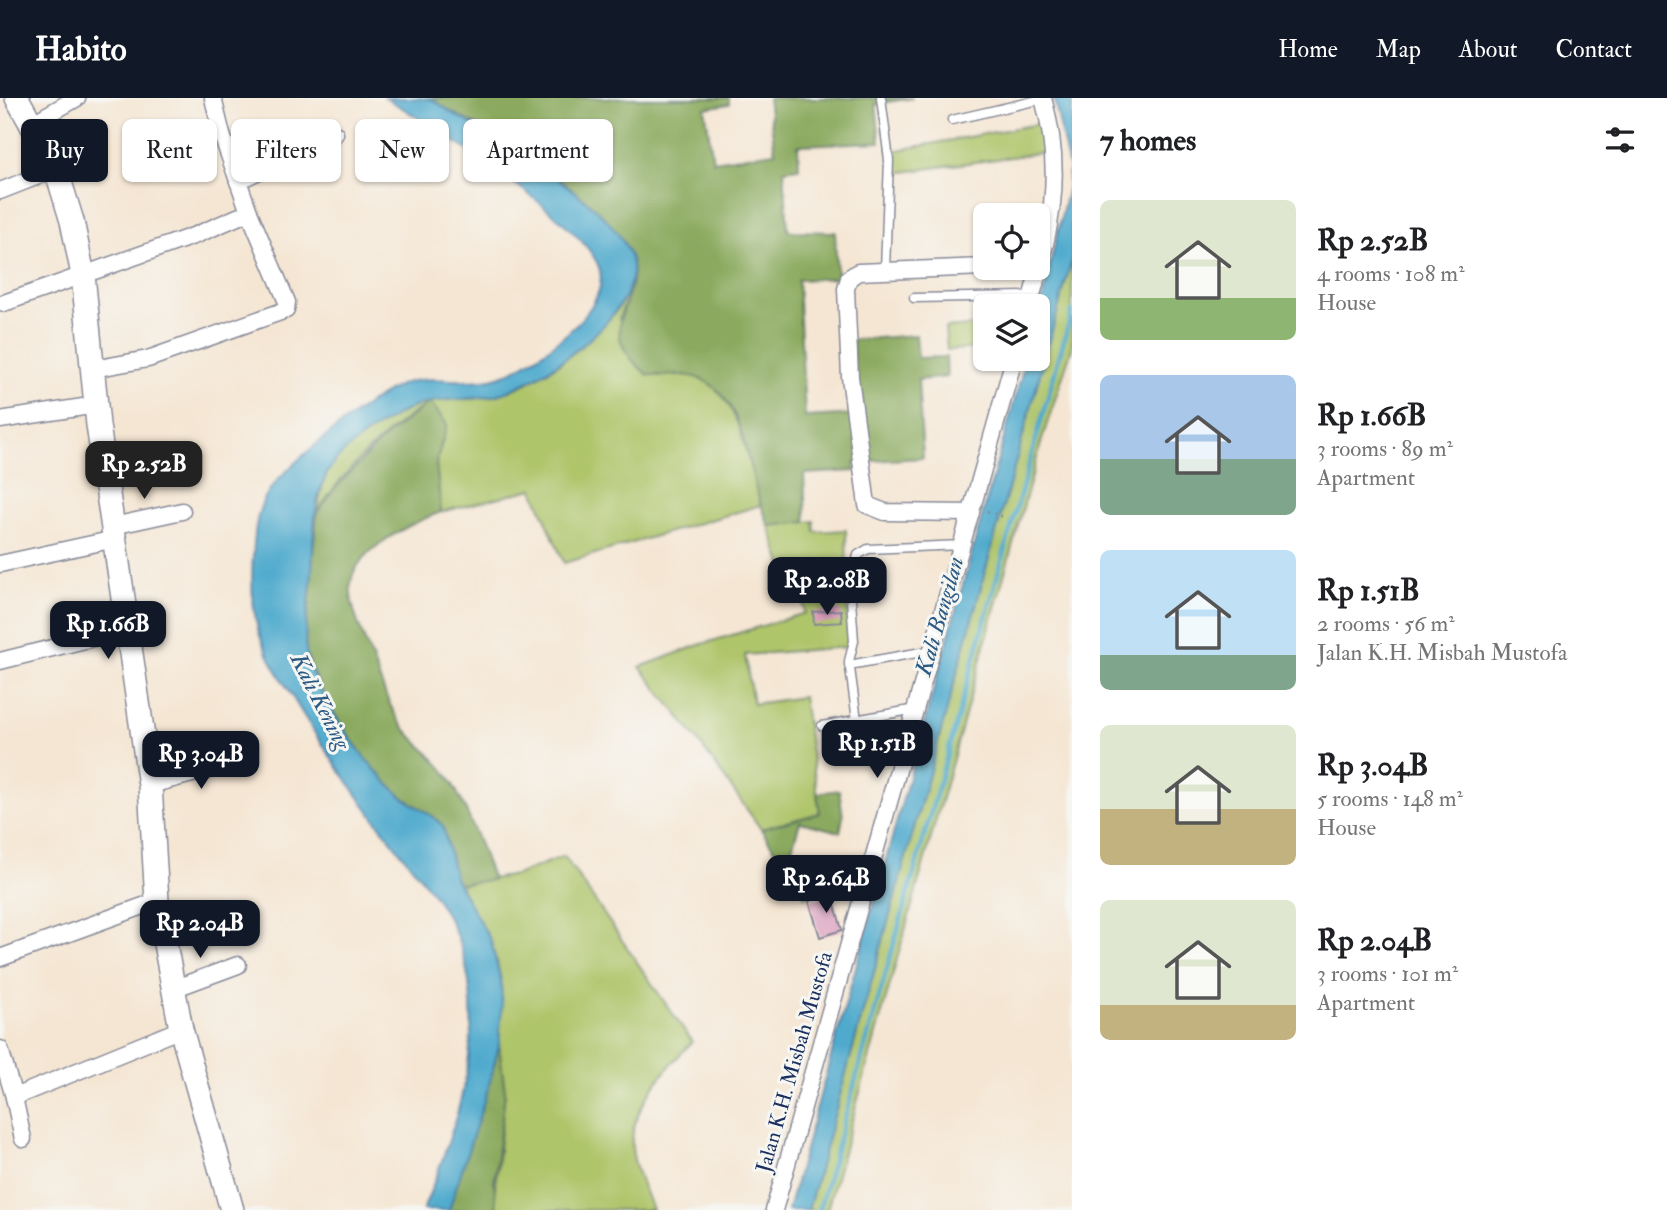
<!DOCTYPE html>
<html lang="en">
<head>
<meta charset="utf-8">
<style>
  :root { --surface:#fff; --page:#f6f6f6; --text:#202124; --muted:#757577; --accent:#111827 }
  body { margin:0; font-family:"IM FELL Double Pica",serif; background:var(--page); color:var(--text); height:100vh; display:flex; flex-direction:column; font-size:26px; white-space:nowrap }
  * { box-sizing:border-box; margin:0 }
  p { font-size:23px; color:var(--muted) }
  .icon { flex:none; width:38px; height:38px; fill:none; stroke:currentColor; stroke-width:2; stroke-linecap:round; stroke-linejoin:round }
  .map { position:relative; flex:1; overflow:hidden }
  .side { display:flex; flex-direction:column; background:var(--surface); width:595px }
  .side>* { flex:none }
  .guide { position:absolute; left:21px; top:21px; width:665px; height:63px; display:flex; gap:14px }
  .controls { position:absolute; left:973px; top:105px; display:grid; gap:14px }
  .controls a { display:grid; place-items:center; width:77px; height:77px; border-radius:10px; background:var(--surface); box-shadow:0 2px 5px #0004; font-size:35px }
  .price { position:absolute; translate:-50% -60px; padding:0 16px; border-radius:14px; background:var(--accent); color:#fff; font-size:23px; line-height:46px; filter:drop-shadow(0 2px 4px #0008) }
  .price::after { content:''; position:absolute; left:50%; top:42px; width:21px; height:16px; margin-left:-10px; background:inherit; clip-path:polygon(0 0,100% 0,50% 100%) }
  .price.selected { background:#222; color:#fff }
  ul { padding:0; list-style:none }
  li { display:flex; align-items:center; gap:21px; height:175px; padding:0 28px }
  li span { display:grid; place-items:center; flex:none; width:196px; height:140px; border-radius:10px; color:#555 }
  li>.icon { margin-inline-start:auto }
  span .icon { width:84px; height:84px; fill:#fffc; stroke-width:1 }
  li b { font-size:30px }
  h2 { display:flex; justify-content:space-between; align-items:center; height:84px; padding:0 28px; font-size:30px }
  .chip { padding:0 24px; border-radius:10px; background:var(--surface); box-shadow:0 2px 5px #0004; font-size:24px; line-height:63px }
  .chip.selected { background:var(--accent); color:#fff }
  header { display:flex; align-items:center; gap:42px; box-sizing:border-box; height:98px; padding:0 35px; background:var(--accent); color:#fff }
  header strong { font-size:33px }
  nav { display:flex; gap:38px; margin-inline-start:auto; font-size:24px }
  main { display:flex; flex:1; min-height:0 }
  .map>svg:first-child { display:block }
  .green { fill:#afc56a; stroke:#657a64; stroke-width:2 }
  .forest { fill:#8baa5e; stroke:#536c5e; stroke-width:2 }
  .water { fill:#4faacd; stroke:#356c96; stroke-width:2 }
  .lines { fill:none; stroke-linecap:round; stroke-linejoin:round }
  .stream { stroke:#4faacd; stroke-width:4.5 }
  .building { fill:#db9dbd }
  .service-casing { stroke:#888a98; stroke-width:11 }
  .minor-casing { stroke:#888a98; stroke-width:19 }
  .secondary-casing { stroke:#888a98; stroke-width:26 }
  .path { stroke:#888a98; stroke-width:2.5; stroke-dasharray:2 5; stroke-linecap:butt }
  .service { stroke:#fff; stroke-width:8 }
  .minor { stroke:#fff; stroke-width:16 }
  .secondary { stroke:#fff; stroke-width:23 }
  .labels { text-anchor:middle; stroke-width:6; stroke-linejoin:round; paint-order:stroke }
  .street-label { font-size:21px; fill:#1b2f5e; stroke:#f6f6f2 }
  .water-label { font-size:23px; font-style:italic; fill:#2d5a85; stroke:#f6f6f2 }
</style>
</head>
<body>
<header>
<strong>Habito</strong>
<nav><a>Home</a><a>Map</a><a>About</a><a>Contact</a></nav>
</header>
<main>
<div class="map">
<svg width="1072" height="1112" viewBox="0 0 1072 1112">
  <rect width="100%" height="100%" fill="#f6f6f2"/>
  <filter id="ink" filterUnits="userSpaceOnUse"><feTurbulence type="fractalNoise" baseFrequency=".0143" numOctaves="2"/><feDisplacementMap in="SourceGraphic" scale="14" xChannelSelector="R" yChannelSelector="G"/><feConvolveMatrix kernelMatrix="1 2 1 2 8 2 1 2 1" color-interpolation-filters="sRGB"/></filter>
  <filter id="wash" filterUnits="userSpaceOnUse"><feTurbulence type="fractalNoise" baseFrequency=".00686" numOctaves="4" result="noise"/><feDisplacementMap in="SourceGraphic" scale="28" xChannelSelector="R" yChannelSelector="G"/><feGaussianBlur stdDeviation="1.57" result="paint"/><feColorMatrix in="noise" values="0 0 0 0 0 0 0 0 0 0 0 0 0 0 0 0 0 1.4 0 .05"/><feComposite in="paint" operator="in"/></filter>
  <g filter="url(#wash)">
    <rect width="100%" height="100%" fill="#f5e6d3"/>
    <g class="green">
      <polygon points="1043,25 1047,54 895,75 893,53"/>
      <polygon points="1072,161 1072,250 1043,338 827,1112 808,1112"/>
      <path d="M634,181l-15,39 11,39 17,17c15,4 29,-1 44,1 49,9 58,93 70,130l-197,58 -31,-74 -92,23 -5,-49 11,-38 -17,-23c-40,24 -89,71 -113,111 3,-15 5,-33 14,-46 15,-23 71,-58 97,-65 23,-5 47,0 70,-7 48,-14 118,-68 136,-116z"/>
      <polygon points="985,227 985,250 947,252 945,230"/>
      <polygon points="814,423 815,434 846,432 848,549 745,557 753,606 803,599 820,715 761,731 696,640 640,569 699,547 805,515 803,504 785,475 769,428"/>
      <path d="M564,758l128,186c-25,25 -63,67 -60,106 2,21 13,42 20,62h-155l-3,-12 11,-106 -6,-47 2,-64 -4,-20 -38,-77 57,-9z"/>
    </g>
    <g class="forest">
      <path d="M429,0h300v6l-24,4 8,53 62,-9 -7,-54h145l-37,6 4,38 -82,3 1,23 -15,2 4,61 47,1 2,46 -39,2 7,137 53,-3 -6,-74 64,-5 2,23 28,-1 1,20 -29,3 5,78 -68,4v9l-51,3 2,48 -37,4c-5,-14 -11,-27 -14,-41 -11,-37 -15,-94 -60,-108 -16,-5 -32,1 -48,-3 -63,-50 5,-74 -20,-125 -7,-16 -22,-29 -35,-41 -23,-21 -48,-43 -75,-60 -28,-18 -60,-31 -88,-50z"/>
      <path d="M430,304l17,23 -11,38 5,49c-27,10 -85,37 -90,70 -3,23 12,54 21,76 9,24 17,52 34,72 13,15 28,27 40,43 21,32 33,71 47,107l-34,4 -4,-6 -12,-52c-12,-14 -30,-20 -44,-32 -36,-31 -87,-105 -95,-151l13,-130 18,-25 52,-53z"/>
      <polygon points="839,692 843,719 840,734 800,724 787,767 847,786 805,798 761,731 820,715 817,695"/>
      <polygon points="499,947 505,994 494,1085 497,1112 449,1112"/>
    </g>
    <g class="water">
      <path d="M386,0c13,0 33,0 45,1 9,4 18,13 28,18 30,17 59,30 86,52 29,23 72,50 85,87 19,53 -84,122 -127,137 -23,8 -48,4 -72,9 -27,4 -81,40 -98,62 -22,28 -19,75 -21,108 -2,44 -17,72 6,114 20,37 49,79 80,107 14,13 33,19 45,33l12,52 36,63 10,40 1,22 -3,42 -11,44 -39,121h-26c33,-80 66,-176 38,-262 -12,-40 -40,-69 -64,-100 -39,-50 -75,-101 -107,-155 -11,-19 -24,-38 -31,-60 -8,-28 -8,-60 -5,-89 1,-17 4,-36 13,-50 17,-28 103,-95 133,-109 32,-14 71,4 104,-10 32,-14 105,-63 96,-104 -10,-47 -170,-146 -214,-173z"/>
      <polygon points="1054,0 1072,0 1072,161 808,1112 788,1112 1026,261 1038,261 1038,219 1068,89 1069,70"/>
    </g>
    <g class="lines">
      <polyline class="stream" points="819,1112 1072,213"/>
    </g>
    <g id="blocks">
      <g class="building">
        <polygon points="840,471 842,487 803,491 801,475"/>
        <polygon points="841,512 842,524 814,526 813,514"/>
        <polygon points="832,796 842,832 820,839 809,803"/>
      </g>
    </g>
  </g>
  <g filter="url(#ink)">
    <use href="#blocks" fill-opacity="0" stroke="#888a98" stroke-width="2"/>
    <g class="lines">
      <g class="service-casing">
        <g id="service">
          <polyline points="881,0 889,62 885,172"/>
          <polyline points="952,22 1043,1"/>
          <polyline points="914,200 1031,198"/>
          <polyline points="849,567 933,552"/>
          <polyline points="857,622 849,563 854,543 850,488 858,457 868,451 962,447"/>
          <polyline points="822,628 916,611"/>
        </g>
      </g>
      <g class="minor-casing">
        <g id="minor">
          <polyline points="213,0 222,37 249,114"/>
          <polyline points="33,25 77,0"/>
          <polyline points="238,83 335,36"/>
          <polyline points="0,93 56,71"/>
          <polyline points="4,205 196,137 249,114 287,204 286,212 148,261 93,271"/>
          <path d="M1029,208c21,-76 36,-130 14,-208"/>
          <polyline points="0,322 96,307"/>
          <polyline points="971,415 885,414 867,407 850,279 846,191 849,180 858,174 985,169"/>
          <polyline points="113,428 182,413"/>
          <polyline points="0,466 115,441"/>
          <polyline points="0,563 125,532"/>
          <polyline points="150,687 242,663"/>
          <polyline points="0,860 157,803"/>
          <polyline points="173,891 238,867"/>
          <polyline points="0,951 14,999 181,931"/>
          <polyline points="14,999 23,1041"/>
          <polyline points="774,1112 1014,261"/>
        </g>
      </g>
      <g class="secondary-casing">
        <polyline id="secondary" points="17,0 56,71 72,123 83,177 98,327 150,687 157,803 181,931 232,1112"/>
      </g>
      <polyline class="path" points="987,413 1007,420"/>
      <use href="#service" class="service"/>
      <use href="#minor" class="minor"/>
      <use href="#secondary" class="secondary"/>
    </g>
  </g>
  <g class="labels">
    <g class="street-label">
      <text transform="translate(794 964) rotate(-74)" y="7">Jalan K.H. Misbah Mustofa</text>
    </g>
    <g class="water-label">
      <text transform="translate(939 518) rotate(-74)" y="8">Kali Bangilan</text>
      <text transform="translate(321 603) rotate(63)" y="8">Kali Kening</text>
    </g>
  </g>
</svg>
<div class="controls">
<a><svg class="icon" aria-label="locate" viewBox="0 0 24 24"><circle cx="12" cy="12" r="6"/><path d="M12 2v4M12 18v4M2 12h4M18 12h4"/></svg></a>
<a><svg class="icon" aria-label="layers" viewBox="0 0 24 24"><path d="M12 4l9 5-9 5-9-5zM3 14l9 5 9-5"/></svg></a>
</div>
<b class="price selected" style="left:144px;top:403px">Rp 2.52B</b>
<b class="price" style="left:827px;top:519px">Rp 2.08B</b>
<b class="price" style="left:108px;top:563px">Rp 1.66B</b>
<b class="price" style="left:877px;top:682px">Rp 1.51B</b>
<b class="price" style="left:201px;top:693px">Rp 3.04B</b>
<b class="price" style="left:826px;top:817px">Rp 2.64B</b>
<b class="price" style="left:200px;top:862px">Rp 2.04B</b>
<div class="guide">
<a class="chip selected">Buy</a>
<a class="chip">Rent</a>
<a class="chip">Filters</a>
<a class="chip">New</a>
<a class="chip">Apartment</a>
</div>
</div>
<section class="side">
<h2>7 homes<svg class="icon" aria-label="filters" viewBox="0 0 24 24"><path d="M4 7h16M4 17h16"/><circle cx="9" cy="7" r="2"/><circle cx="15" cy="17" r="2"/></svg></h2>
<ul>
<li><span style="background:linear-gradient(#dfe7d0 70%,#8fb573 0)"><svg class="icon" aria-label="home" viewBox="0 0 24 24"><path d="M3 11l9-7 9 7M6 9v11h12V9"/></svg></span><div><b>Rp 2.52B</b><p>4 rooms · 108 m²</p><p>House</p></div></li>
<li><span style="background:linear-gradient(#a9c7e8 60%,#7fa58c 0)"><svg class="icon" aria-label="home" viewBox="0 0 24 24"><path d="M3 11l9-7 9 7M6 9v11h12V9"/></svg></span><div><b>Rp 1.66B</b><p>3 rooms · 89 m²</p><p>Apartment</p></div></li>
<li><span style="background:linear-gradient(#bfe0f5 75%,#7fa58c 0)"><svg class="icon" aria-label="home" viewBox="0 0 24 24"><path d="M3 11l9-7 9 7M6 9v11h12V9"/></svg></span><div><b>Rp 1.51B</b><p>2 rooms · 56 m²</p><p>Jalan K.H. Misbah Mustofa</p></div></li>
<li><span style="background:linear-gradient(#dfe7d0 60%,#c2b280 0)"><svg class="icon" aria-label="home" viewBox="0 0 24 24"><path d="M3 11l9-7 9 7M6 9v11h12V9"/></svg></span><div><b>Rp 3.04B</b><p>5 rooms · 148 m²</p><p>House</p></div></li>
<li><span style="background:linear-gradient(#dfe7d0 75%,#c2b280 0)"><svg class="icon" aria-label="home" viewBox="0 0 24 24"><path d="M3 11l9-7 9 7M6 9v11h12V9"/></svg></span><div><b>Rp 2.04B</b><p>3 rooms · 101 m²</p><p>Apartment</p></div></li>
</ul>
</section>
</main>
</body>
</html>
